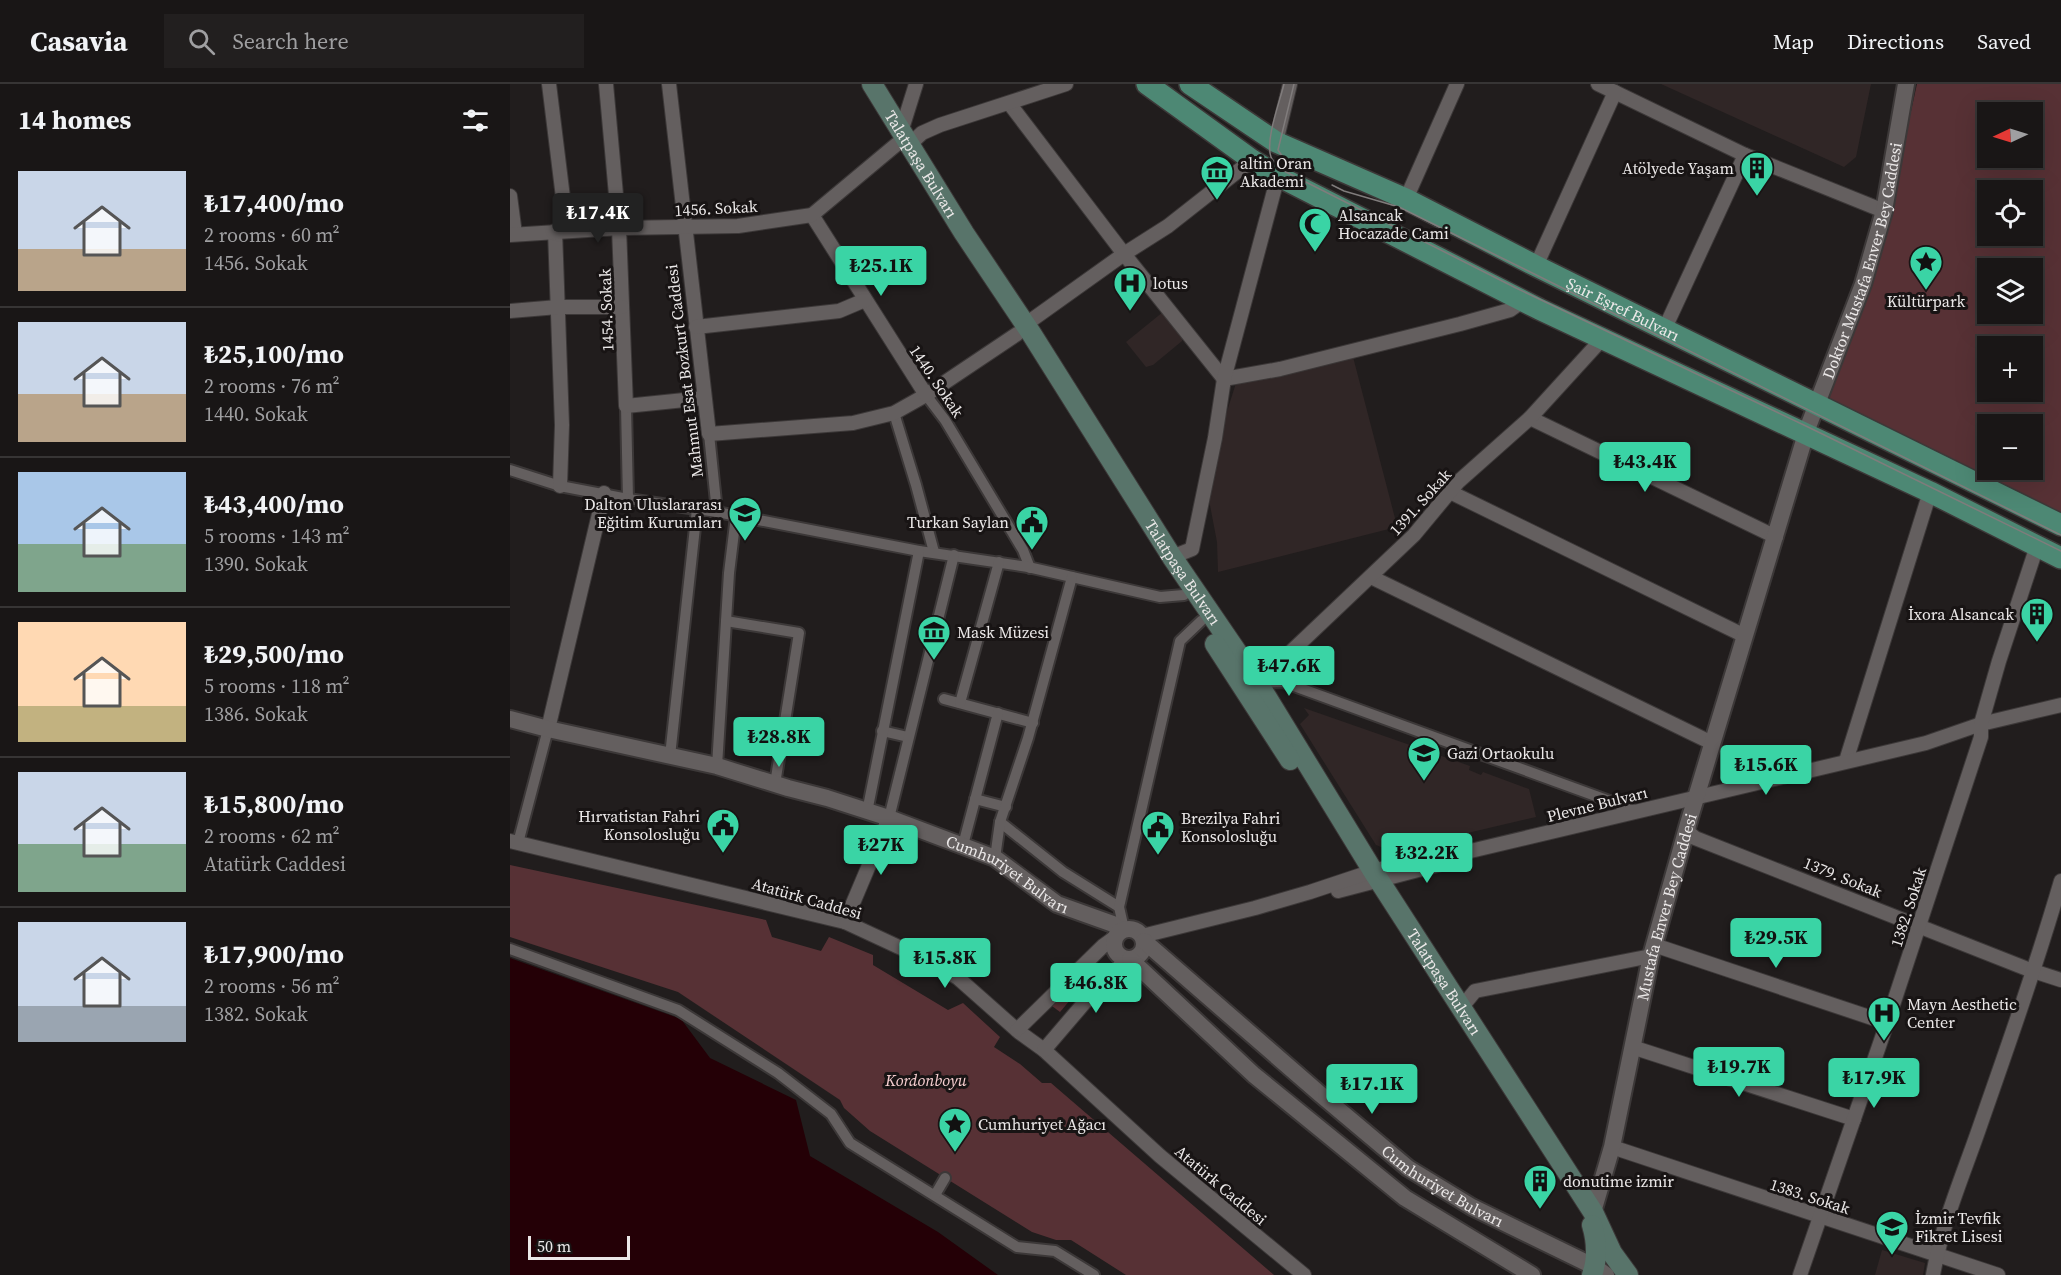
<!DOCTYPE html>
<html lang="en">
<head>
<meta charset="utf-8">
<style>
  :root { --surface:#191616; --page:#221f1f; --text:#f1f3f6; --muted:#9f9fa1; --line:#373535; --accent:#3ad4a5 }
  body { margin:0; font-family:"Source Serif 4",serif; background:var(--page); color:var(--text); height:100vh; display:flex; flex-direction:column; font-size:22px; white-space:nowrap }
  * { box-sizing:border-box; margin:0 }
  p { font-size:20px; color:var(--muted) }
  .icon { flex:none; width:33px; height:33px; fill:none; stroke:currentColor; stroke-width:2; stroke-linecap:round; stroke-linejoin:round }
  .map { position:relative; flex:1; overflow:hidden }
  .panel { display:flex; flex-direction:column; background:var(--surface); width:510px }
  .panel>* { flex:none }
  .needle { width:39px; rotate:266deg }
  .tools { position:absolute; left:1467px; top:18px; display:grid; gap:12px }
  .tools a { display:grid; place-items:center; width:66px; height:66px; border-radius:0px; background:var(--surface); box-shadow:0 6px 24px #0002,0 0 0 2px var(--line); font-size:30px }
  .scale { position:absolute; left:18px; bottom:15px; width:102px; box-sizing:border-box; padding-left:6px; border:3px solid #ebe8e8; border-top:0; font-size:16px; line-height:21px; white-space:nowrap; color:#ebe8e8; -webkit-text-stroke:4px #181414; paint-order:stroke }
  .price { position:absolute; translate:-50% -51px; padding:0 14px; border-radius:6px; background:var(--accent); color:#111; font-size:20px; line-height:39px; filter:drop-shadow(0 2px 3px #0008) }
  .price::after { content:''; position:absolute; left:50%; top:36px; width:18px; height:14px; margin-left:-9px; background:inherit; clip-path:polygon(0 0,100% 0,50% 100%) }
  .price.active { background:#222; color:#fff }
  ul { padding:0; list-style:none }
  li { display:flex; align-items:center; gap:18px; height:150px; padding:0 18px }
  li+li { border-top:2px solid var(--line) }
  li span { display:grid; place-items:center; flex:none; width:168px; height:120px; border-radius:0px; color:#555 }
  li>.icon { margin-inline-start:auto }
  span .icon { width:72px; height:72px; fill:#fffc; stroke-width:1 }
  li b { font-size:26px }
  h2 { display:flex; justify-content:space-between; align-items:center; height:72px; padding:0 18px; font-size:26px }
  header { display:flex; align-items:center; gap:36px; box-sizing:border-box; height:84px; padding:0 30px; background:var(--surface); border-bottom:2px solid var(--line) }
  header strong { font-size:28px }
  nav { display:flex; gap:33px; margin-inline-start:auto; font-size:21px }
  .search { width:420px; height:54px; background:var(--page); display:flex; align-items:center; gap:15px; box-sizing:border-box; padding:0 21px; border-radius:0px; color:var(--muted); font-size:22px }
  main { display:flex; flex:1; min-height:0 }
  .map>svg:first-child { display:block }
  .built { fill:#302626 }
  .green { fill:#573135; fill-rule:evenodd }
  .water { fill:#240006 }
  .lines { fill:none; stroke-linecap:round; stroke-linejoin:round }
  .pedestrian-casing { stroke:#3c3838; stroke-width:14 }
  .minor-casing { stroke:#3c3838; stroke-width:16 }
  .tertiary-casing { stroke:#3c3838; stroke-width:20 }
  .secondary-casing { stroke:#3c3838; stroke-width:22 }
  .primary-casing { stroke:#3c3838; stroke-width:24 }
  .pedestrian { stroke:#645f5f; stroke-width:10 }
  .minor { stroke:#645f5f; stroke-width:14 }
  .tertiary { stroke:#645f5f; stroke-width:16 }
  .secondary { stroke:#58746a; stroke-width:20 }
  .primary { stroke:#4d8874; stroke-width:21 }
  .tram { stroke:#807c7c; stroke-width:1.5 }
  .labels { text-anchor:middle; stroke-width:6; stroke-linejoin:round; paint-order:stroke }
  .poi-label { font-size:16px; fill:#ebe8e8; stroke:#181414; text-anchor:start }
  .street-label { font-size:16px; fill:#ebe8e8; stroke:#181414 }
  .park-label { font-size:16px; font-style:italic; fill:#f9d0d2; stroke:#181414 }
</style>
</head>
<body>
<header>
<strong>Casavia</strong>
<div class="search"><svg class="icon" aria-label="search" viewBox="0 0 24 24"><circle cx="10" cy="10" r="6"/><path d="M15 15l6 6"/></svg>Search here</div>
<nav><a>Map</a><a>Directions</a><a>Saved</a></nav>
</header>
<main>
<section class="panel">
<h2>14 homes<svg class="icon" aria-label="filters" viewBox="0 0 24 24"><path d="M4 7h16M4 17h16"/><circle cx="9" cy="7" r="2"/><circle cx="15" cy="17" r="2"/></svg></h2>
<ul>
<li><span style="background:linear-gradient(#c9d6e8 65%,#b9a48a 0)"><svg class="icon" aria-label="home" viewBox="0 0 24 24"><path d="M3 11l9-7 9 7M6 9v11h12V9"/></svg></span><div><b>₺17,400/mo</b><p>2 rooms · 60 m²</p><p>1456. Sokak</p></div></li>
<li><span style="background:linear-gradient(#c9d6e8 60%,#b9a48a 0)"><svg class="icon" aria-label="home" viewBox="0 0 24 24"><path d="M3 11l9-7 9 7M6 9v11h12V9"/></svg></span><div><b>₺25,100/mo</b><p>2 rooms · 76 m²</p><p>1440. Sokak</p></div></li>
<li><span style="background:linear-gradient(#a9c7e8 60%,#7fa58c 0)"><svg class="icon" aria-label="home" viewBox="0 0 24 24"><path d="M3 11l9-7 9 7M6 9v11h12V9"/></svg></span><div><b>₺43,400/mo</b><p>5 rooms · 143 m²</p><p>1390. Sokak</p></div></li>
<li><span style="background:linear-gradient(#ffd9b3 70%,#c2b280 0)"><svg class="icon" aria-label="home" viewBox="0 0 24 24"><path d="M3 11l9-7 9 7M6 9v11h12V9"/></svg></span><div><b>₺29,500/mo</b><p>5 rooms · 118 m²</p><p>1386. Sokak</p></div></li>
<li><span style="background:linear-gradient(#c9d6e8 60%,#7fa58c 0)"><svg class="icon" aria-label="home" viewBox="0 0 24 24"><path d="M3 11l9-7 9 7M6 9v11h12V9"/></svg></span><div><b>₺15,800/mo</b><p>2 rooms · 62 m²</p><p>Atatürk Caddesi</p></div></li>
<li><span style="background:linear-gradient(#c9d6e8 70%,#9aa5b1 0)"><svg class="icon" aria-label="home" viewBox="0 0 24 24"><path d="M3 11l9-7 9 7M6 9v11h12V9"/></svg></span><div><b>₺17,900/mo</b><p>2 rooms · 56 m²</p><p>1382. Sokak</p></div></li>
</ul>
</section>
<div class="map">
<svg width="1551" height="1191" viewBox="0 0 1551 1191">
  <rect width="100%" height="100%" fill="#211d1d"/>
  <g class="built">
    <polygon points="1151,0 1361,0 1346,73 1334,83"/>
    <polygon points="653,228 673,252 672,257 643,281 636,283 616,258"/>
    <polygon points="842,269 886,438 879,445 708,488 707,458 699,416 713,340 726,299"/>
    <polygon points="794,624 960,682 959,686 971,691 973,688 1019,705 1026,733 881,767 866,761 790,640 799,631"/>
    <polygon points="1372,1166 1415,1179 1413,1191 1365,1191"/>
  </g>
  <g class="green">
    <path d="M1407,0h144v430l-235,-111 74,-242zM1478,28h44v46h-44zM1478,106h44v46h-44zM1478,184h44v46h-44zM1478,262h44v46h-44zM1478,340h44v46h-44z"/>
    <polygon points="0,781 256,836 262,853 311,867 319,853 363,871 363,881 438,926 453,919 490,953 484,963 510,980 532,999 541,999 764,1191 616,1191 561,1156 546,1156 522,1148 360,1047 334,1024 330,1016 168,908 0,853"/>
    <polygon points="577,887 583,889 550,928 542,922"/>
  </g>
  <polygon class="water" points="0,874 171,935 200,974 286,1016 300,1072 428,1148 488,1191 0,1191"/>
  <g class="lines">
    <g class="pedestrian-casing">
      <g id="pedestrian">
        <polyline points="416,311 435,336 513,466 520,484"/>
        <polyline points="116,322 118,415"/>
        <polyline points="384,329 406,401 424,468"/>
        <polyline points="199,350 207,428"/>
        <polyline points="0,386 50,402 118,415 207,428 409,467 518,483 650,513 674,511"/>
        <polyline points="216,537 289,549 265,700"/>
        <polyline points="748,599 773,598 1127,727"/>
        <polyline points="434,615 523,639"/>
        <polyline points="450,619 489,478"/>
        <polyline points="372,647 398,653"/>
        <polyline points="160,672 187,425"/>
        <polyline points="207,682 219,489 226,432"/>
        <polyline points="465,715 496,723"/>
        <polyline points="357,728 409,467"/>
        <polyline points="379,734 444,471"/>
        <polyline points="490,738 553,788 609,823"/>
        <polyline points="8,759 38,645"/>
        <polyline points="453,761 488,629"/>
        <polyline points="485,774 490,738 518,654 562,493"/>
        <polyline points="614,845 609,823 670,557 691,537"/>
        <polyline points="0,865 168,926 268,989 321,1030 340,1059 507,1163 545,1167 584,1191"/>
        <polyline points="425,1111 435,1094"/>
      </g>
    </g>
    <g class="minor-casing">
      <g id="minor">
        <polyline points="39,0 57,146"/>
        <polyline points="96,0 109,144 116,322 194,314"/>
        <polyline points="159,0 199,350 343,339 384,329 416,311 507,250"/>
        <polyline points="1088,0 1235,71 1374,127"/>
        <polyline points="499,19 614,170 714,295 770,285 950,240 1000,226 1014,216"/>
        <polyline points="391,48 406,0"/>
        <polyline points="766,58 780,0"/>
        <polyline points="399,61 412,49 430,41 556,0"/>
        <polyline points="0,112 5,150"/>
        <polyline points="896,115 947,0"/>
        <polyline points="302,131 416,311"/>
        <polyline points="45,147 52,341 50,402"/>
        <polyline points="0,151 109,144 228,142 302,131 387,60"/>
        <polyline points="1026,182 1105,8"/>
        <polyline points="0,227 48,223 112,223"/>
        <polyline points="516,240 614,170 658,142 742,76"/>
        <polyline points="186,243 329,227 355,216"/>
        <polyline points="1155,244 1235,71"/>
        <polyline points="1020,334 1266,453"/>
        <polyline points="940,408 1235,552"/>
        <polyline points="662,473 682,465 705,354 714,295 768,92"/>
        <polyline points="861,493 1202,659"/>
        <polyline points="748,599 904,451 948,398 1020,334 1093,254"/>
        <polyline points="38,645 94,409"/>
        <polyline points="1336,677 1420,408"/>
        <polyline points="1178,740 1179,749 1185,754 1520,886 1551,896"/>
        <polyline points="0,757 335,838 419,877 448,894 509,948 534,966 650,1072 794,1191"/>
        <polyline points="828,807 931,780 945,773"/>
        <polyline points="335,838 379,734"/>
        <polyline points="632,852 745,824 800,808 863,787 926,771 952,769 1416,659 1471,640 1551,621"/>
        <polyline points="1144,861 1377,939"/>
        <polyline points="951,924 965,907 1141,872"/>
        <polyline points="507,946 593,862 604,854"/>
        <polyline points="1122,963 1344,1035"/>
        <polyline points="534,966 575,918 617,875"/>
        <polyline points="1102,1063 1488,1191"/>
        <polyline points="1290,1191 1377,939 1471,653 1471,640 1489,577 1527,462"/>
        <path d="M1423,1191c9,-52 31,-102 48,-152 28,-80 56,-160 80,-242"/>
      </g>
    </g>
    <g class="tertiary-casing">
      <g id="tertiary">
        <path id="s1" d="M0,635l38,10 169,37 71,22 39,10 62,20 106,40 62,46 56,20 7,6"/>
        <circle cx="619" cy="860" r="15"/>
        <path id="s2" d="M634,857l176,153 88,74 64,39 123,60 11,8"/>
        <polyline points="620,875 744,991 895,1114 1022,1191"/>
        <path id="s3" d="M1083,1128l19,-65 39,-191 37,-132 120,-397 55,-143 21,-73 22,-127"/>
      </g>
    </g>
    <g class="secondary-casing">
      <g id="secondary">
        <path id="s4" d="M362,0l92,149 67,100 141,224 86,126 115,188 220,341 19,41 16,22"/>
        <polyline points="705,560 780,676"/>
        <path d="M1082,1191c6,-17 5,-33 0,-50"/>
      </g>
    </g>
    <g class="primary-casing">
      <g id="primary">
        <polyline points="637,0 742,76 768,92 1029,225 1420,408 1551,474"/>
        <path id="s5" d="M680,0l86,58 130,57 130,67 525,259"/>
      </g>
    </g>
    <use href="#pedestrian" class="pedestrian"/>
    <use href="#minor" class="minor"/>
    <use href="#tertiary" class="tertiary"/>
    <use href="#secondary" class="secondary"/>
    <use href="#primary" class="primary"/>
    <g class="tram">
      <path d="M774,0c-4,17 -19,56 -13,73 2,6 8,10 13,14l232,117 292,139 253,124"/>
      <polyline points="784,83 777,79 768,66 784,0"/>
      <polyline points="822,101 834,107 889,123 1551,451"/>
    </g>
  </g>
  <defs>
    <g id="building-pin" transform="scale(1.725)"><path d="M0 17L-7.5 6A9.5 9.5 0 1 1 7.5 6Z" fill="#3ad4a5" stroke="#181414"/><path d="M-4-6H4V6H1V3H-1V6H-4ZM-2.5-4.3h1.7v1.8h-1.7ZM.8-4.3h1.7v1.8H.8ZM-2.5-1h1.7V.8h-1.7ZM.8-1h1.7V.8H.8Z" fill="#111"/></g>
    <g id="museum-pin" transform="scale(1.725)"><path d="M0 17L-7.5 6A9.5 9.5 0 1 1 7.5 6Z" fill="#3ad4a5" stroke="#181414"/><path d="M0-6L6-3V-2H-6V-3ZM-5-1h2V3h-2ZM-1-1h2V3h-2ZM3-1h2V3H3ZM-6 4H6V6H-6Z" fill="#111"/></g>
    <g id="mosque-pin" transform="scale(1.725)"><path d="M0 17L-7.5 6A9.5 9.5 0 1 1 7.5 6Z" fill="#3ad4a5" stroke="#181414"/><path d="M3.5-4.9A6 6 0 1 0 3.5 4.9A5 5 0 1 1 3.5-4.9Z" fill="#111"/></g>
    <g id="sight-pin" transform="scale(1.725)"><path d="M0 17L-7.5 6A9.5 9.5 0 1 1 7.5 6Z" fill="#3ad4a5" stroke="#181414"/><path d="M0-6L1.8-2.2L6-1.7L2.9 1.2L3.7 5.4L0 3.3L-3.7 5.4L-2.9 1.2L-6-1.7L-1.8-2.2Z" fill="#111"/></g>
    <g id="hospital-pin" transform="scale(1.725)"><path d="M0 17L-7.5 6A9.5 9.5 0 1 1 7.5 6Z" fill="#3ad4a5" stroke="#181414"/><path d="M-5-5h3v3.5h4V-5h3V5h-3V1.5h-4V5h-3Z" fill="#111"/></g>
    <g id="school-pin" transform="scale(1.725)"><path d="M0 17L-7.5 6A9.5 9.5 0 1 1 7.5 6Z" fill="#3ad4a5" stroke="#181414"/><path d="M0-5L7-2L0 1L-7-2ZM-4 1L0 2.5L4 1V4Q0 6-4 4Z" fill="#111"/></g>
    <g id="civic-pin" transform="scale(1.725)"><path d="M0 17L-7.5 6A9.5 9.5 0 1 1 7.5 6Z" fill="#3ad4a5" stroke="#181414"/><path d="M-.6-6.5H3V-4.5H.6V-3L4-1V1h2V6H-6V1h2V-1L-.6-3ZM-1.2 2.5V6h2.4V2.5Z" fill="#111"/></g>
  </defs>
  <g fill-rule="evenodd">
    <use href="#building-pin" x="1247" y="84"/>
    <use href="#museum-pin" x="707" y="88"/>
    <use href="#mosque-pin" x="805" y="140"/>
    <use href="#sight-pin" x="1416" y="178"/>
    <use href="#hospital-pin" x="620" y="199"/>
    <use href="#school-pin" x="235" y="429"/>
    <use href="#civic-pin" x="522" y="438"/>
    <use href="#building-pin" x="1527" y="530"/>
    <use href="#museum-pin" x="424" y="548"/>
    <use href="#school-pin" x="914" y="669"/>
    <use href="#civic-pin" x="213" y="741"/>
    <use href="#civic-pin" x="648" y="743"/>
    <use href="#hospital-pin" x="1374" y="929"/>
    <use href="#sight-pin" x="445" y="1040"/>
    <use href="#building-pin" x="1030" y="1097"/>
    <use href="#school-pin" x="1382" y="1143"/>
  </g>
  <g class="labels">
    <g class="poi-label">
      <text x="730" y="85">altin Oran<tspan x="730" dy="18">Akademi</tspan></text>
      <text x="1224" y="90" text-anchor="end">Atölyede Yaşam</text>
      <text x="828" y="137">Alsancak<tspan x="828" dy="18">Hocazade Cami</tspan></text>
      <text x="643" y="205">lotus</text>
      <text x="1416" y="223" text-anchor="middle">Kültürpark</text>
      <text x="212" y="426" text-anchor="end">Dalton Uluslararası<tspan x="212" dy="18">Eğitim Kurumları</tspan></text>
      <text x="499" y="444" text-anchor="end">Turkan Saylan</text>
      <text x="1504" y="536" text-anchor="end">İxora Alsancak</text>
      <text x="447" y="554">Mask Müzesi</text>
      <text x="937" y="675">Gazi Ortaokulu</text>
      <text x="190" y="738" text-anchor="end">Hırvatistan Fahri<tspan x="190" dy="18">Konsolosluğu</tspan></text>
      <text x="671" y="740">Brezilya Fahri<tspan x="671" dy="18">Konsolosluğu</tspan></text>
      <text x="1397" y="926">Mayn Aesthetic<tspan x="1397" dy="18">Center</tspan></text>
      <text x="468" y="1046">Cumhuriyet Ağacı</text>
      <text x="1053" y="1103">donutime izmir</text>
      <text x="1405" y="1140">İzmir Tevfik<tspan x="1405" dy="18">Fikret Lisesi</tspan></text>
    </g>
    <g class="street-label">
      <text dy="6" stroke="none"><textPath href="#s4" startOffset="94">Talatpaşa Bulvarı</textPath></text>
      <text transform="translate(206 124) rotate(-3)" y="6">1456. Sokak</text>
      <text dy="6" stroke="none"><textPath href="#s3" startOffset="990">Doktor Mustafa Enver Bey Caddesi</textPath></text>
      <text dy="6" stroke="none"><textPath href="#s5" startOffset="489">Şair Eşref Bulvarı</textPath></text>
      <text transform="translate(96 226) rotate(-92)" y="6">1454. Sokak</text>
      <text transform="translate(174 287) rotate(-97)" y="6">Mahmut Esat Bozkurt Caddesi</text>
      <text transform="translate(427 297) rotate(56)" y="6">1440. Sokak</text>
      <text transform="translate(910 418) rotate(-48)" y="6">1391. Sokak</text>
      <text dy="6" stroke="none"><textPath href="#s4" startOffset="579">Talatpaşa Bulvarı</textPath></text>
      <text transform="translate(1087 720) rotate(-14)" y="6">Plevne Bulvarı</text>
      <text dy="6" stroke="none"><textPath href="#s1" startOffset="524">Cumhuriyet Bulvarı</textPath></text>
      <text transform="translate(1333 793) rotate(22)" y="6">1379. Sokak</text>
      <text transform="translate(297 814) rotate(16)" y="6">Atatürk Caddesi</text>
      <text dy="6" stroke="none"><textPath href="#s3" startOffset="314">Mustafa Enver Bey Caddesi</textPath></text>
      <text transform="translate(1398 823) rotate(-72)" y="6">1382. Sokak</text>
      <text dy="6" stroke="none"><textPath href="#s4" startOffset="1065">Talatpaşa Bulvarı</textPath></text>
      <text dy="6" stroke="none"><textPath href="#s2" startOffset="387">Cumhuriyet Bulvarı</textPath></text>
      <text transform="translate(711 1101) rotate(40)" y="6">Atatürk Caddesi</text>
      <text transform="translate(1300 1112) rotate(18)" y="6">1383. Sokak</text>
    </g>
    <g class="park-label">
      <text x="416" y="1002">Kordonboyu</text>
    </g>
  </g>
</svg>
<div class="tools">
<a><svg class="needle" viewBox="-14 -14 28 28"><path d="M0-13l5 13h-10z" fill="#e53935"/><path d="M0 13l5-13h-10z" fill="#9f9fa1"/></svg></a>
<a><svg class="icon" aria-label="locate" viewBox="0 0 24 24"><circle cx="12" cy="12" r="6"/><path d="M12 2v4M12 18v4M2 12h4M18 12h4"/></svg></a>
<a><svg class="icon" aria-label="layers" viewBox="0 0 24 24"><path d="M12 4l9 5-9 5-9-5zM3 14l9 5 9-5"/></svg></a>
<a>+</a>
<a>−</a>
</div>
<div class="scale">50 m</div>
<b class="price active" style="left:88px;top:160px">₺17.4K</b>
<b class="price" style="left:371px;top:213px">₺25.1K</b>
<b class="price" style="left:1135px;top:409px">₺43.4K</b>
<b class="price" style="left:779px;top:613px">₺47.6K</b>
<b class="price" style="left:269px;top:684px">₺28.8K</b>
<b class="price" style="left:1256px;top:712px">₺15.6K</b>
<b class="price" style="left:371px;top:792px">₺27K</b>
<b class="price" style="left:917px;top:800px">₺32.2K</b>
<b class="price" style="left:1266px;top:885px">₺29.5K</b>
<b class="price" style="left:435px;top:905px">₺15.8K</b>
<b class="price" style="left:586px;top:930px">₺46.8K</b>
<b class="price" style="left:1229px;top:1014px">₺19.7K</b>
<b class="price" style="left:1364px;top:1025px">₺17.9K</b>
<b class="price" style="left:862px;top:1031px">₺17.1K</b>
</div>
</main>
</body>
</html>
